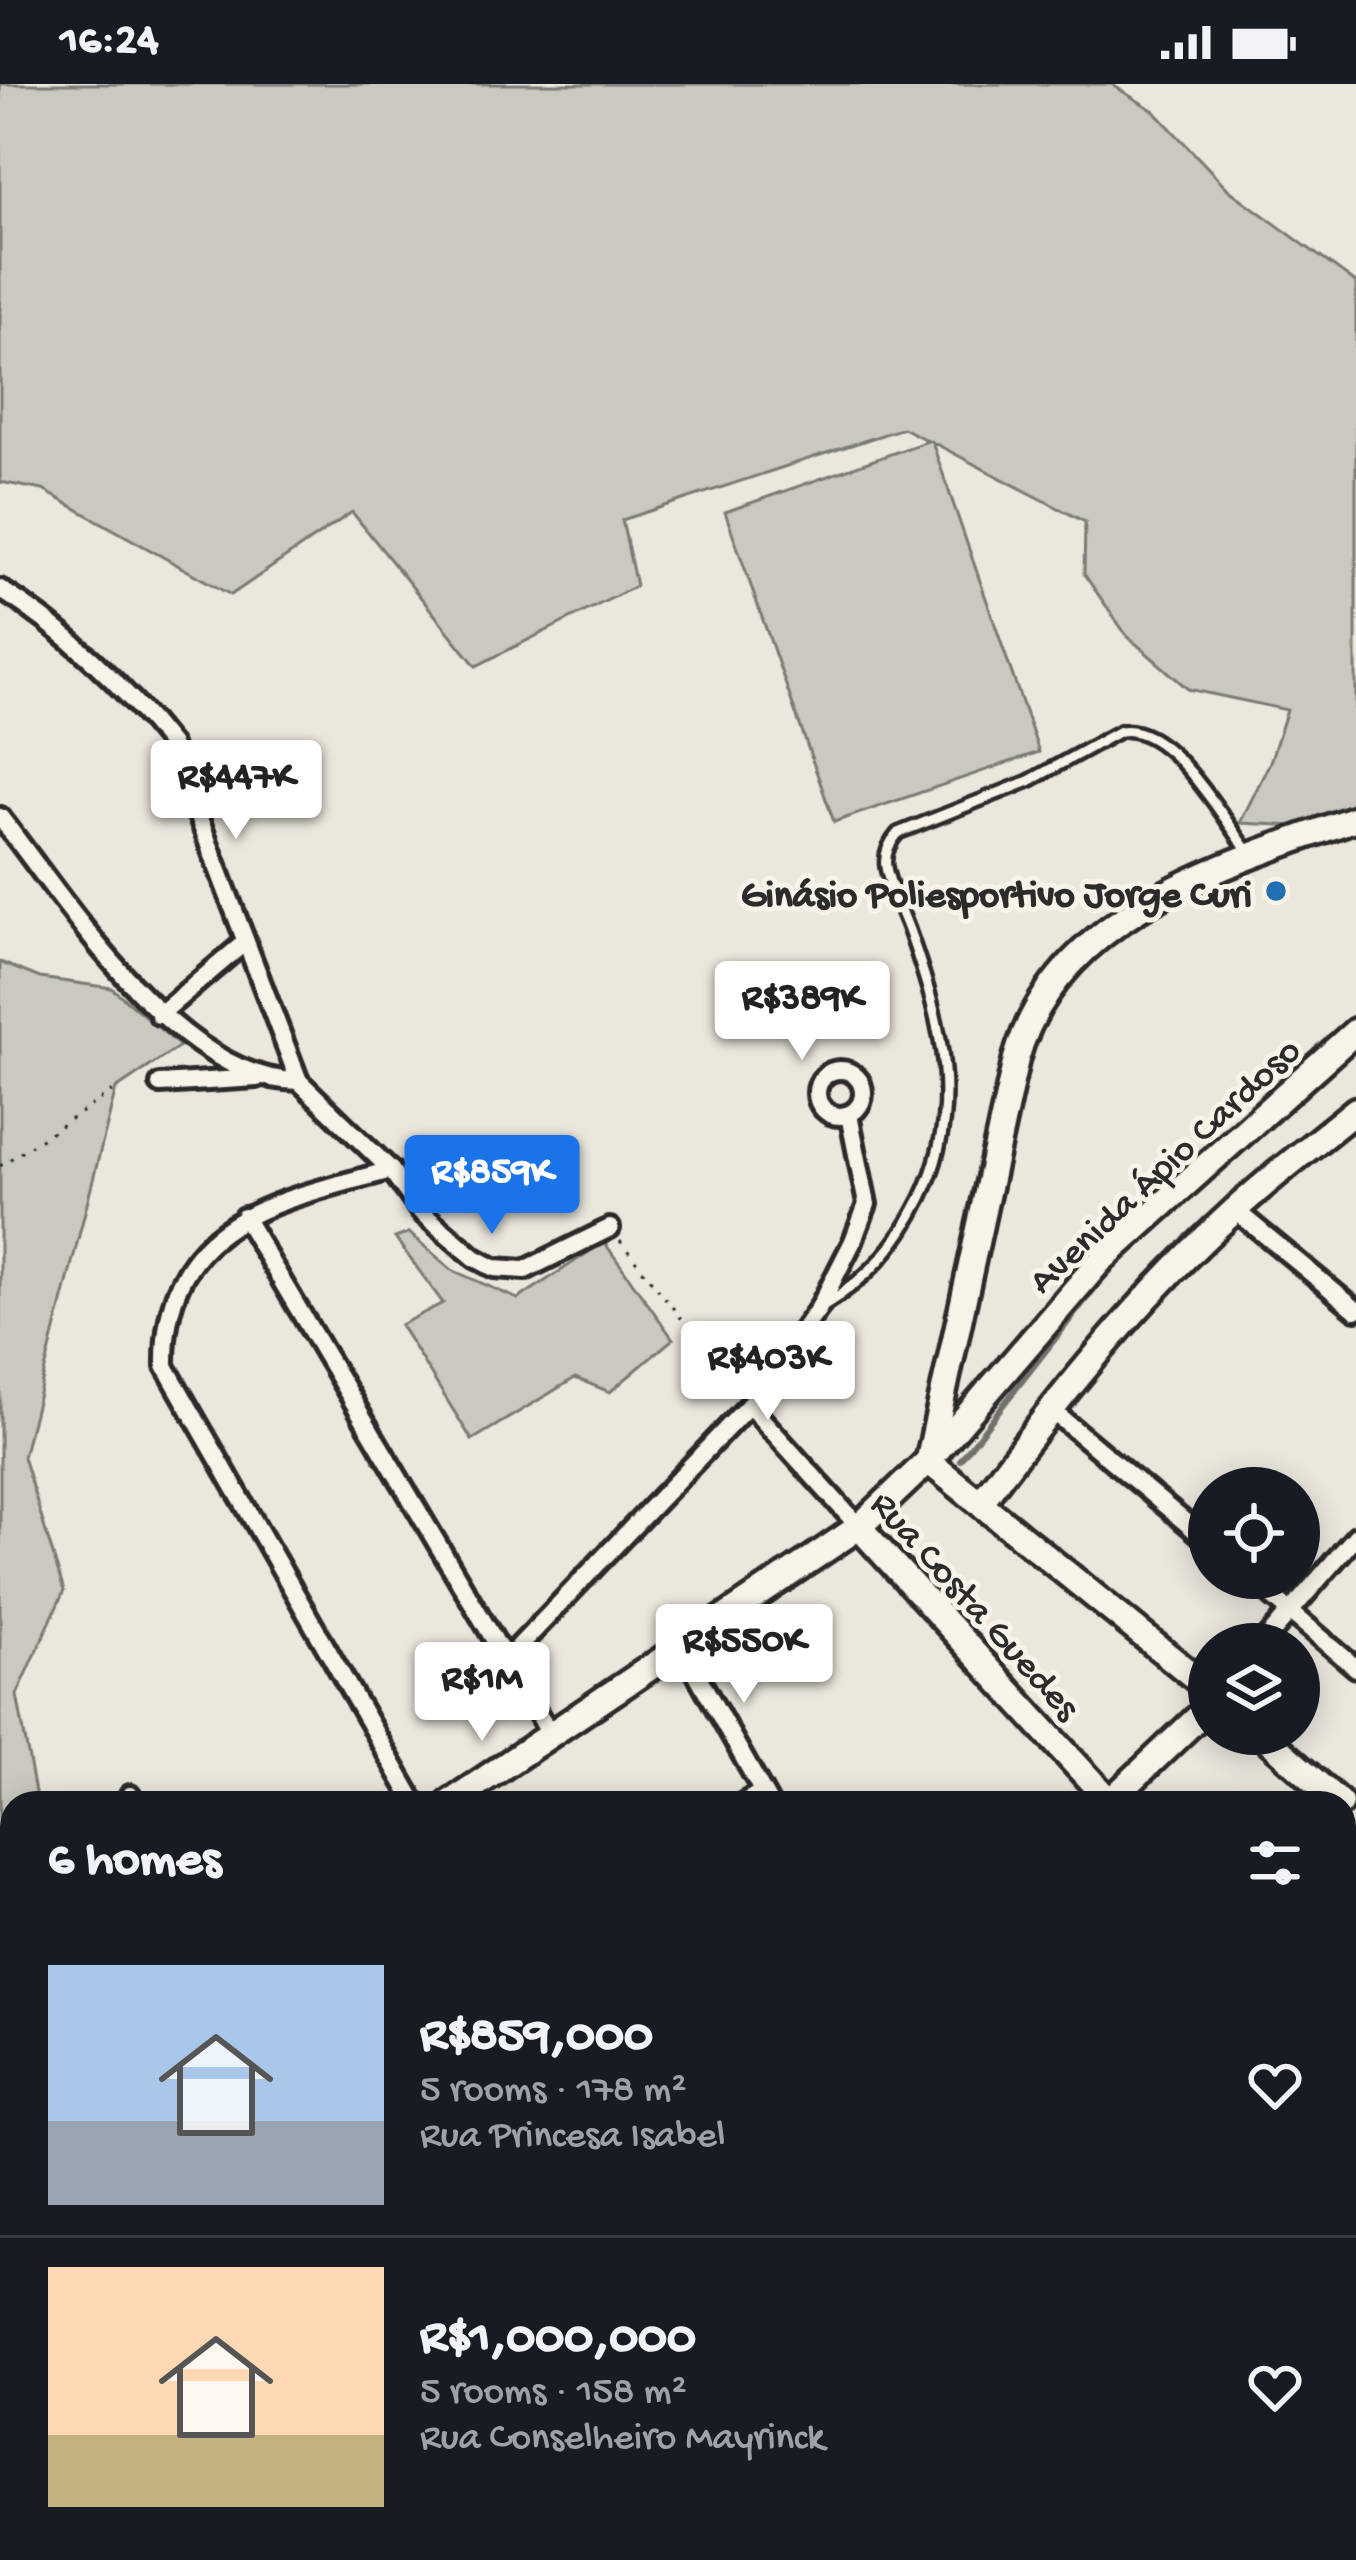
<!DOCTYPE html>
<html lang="en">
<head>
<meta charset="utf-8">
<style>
  :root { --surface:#171b24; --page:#20242c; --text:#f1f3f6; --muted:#9ea1a6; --line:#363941; --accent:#1a73e8 }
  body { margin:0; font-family:"Gochi Hand",sans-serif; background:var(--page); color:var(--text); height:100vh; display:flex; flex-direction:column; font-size:45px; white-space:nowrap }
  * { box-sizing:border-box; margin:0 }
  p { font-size:39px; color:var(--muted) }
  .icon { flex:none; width:66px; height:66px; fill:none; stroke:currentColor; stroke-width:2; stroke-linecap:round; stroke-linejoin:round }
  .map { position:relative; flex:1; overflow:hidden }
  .side { position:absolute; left:0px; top:1707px; width:1356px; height:771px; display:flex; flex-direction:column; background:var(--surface); border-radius:36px 36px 0 0; box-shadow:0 6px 30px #0003 }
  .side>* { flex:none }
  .controls { position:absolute; left:1188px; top:1383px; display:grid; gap:24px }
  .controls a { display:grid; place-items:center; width:132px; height:132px; border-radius:50%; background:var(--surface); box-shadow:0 6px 30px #0003; font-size:60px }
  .price { position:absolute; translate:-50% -102px; padding:0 27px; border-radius:12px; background:#fff; color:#222; font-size:39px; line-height:78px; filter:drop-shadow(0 3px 6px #0008) }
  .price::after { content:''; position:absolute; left:50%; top:72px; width:36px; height:27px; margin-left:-18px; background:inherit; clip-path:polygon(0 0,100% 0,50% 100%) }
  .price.active { background:var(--accent); color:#fff }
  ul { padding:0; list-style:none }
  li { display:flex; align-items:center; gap:36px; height:300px; padding:0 48px }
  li+li { border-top:3px solid var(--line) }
  li span { display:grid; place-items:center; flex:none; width:336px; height:240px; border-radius:0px; color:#555 }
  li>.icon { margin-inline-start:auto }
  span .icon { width:144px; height:144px; fill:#fffc; stroke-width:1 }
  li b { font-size:51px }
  h2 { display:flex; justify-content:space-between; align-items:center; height:144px; padding:0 48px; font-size:51px }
  .status { display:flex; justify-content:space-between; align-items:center; height:84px; padding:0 60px; background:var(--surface); direction:ltr }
  .status svg { height:33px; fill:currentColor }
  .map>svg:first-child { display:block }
  .green { fill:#cbc8bf; stroke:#7b7a75; stroke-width:3 }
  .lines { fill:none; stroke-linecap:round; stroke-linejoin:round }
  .stream { stroke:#72716c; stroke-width:6 }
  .lane-casing { stroke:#2b2b2b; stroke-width:18 }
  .street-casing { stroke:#2b2b2b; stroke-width:26 }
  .secondary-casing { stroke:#2b2b2b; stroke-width:33 }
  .path { stroke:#2b2b2b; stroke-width:3; stroke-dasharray:3 9; stroke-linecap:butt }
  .lane { stroke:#f7f3e8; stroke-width:9 }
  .street { stroke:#f7f3e8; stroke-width:16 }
  .secondary { stroke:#f7f3e8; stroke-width:24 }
  .poi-dot { fill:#1f6fb2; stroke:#f7f3e8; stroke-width:4.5 }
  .labels { text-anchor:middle; stroke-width:10; stroke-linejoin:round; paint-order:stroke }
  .poi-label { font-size:39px; font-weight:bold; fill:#2b2b2b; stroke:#f7f3e8; text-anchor:end }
  .street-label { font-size:39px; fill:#2b2b2b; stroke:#f7f3e8 }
</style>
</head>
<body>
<div class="status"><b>16:24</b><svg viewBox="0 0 49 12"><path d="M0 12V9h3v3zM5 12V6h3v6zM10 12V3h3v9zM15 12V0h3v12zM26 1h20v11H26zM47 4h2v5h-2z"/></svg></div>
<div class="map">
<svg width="1356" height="2476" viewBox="0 0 1356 2476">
  <rect width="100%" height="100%" fill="#ebe7dd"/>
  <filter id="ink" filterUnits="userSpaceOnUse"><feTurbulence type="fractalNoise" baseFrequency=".00833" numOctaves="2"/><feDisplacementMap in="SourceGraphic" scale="24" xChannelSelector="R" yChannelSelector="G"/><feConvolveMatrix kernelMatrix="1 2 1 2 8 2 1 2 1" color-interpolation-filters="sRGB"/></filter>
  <g filter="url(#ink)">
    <g class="green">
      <polygon points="0,0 1111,0 1154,27 1229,106 1356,199 1356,745 1240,739 1270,678 1287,626 1188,605 1127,552 1084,490 1085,438 932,358 1039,668 834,738 725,428 928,357 903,344 622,436 636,502 476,582 352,428 231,511 43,406 0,398"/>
      <polygon points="0,878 40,894 112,904 180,962 116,1005 23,1373 64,1507 17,1611 37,1719 12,1719 12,1786 0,1793"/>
      <polygon points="409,1149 452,1186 518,1215 604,1158 673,1255 610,1308 575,1294 472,1356 400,1241 443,1219 395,1154"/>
      <polygon points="0,1916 12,1937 12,2466 332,2466 315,2476 0,2476"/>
    </g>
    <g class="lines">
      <g class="stream">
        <polyline points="1337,980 1356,965"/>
        <polyline points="960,1376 1103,1194 1145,1153"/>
      </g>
      <g class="lane-casing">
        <path id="lane" d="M823,1222c46,-28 74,-60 98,-108 43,-88 21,-173 -10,-262 -7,-22 -21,-46 -25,-69 -2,-13 4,-25 12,-34l131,-52 91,-50c50,-8 101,85 129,121"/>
      </g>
      <g class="street-casing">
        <g id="street">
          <path d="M0,505c63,39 125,98 171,156l128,336 92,89 30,42 54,46 19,10 31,2 85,-42"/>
          <path d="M0,733c68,87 178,264 299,264"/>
          <polyline points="159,931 244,859"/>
          <circle cx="840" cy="1009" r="23"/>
          <polyline points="160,1000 257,994"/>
          <path d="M391,1086c-114,32 -228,48 -226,196l250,437"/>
          <polyline points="1235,1126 1356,1226"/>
          <polyline points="244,1133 550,1650"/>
          <polyline points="749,1321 859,1443"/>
          <polyline points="1050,1325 1209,1458"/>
          <polyline points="1251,1494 1356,1584"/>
          <polyline points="1262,1560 1356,1452"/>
          <polyline points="681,1562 769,1719"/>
          <polyline points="505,1577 749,1321 819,1224 853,1157 867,1120 849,1031"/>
          <polyline points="130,1711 135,1719"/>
          <polyline points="743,1719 762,1708"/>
          <polyline points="1344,2094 1356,2097"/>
          <polyline points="580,2466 586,2476"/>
          <polyline points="852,2466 858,2476"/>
          <polyline points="1201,2466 1207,2476"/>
        </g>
      </g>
      <g class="secondary-casing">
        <g id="secondary">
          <path d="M929,1375l87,-400c42,-148 211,-194 340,-241"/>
          <polyline points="928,1377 1209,1605"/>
          <path d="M981,1418c77,-104 158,-205 254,-292 38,-35 81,-67 121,-100"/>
          <polyline points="859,1443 1111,1719"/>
          <polyline points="1261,1650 1340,1719"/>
          <polyline points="449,1719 859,1443 928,1377 1100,1177 1356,947"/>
          <polyline points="1108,1719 1209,1623"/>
          <polyline points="1344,1831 1356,1813"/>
          <polyline points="391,2476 408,2466"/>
          <polyline points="1165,2476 1182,2466"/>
        </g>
      </g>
      <g class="path">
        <polyline points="0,1082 116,1005"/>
        <polyline points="620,1157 737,1305"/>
        <polyline points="0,2090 12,2079"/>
        <polyline points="0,2101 12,2131"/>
        <polyline points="0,2136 9,2130"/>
        <polyline points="0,2220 12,2233"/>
        <polyline points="0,2327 12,2320"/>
        <polyline points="0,2403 12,2396"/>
        <polyline points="197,2466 202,2476"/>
        <polyline points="255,2476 270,2466"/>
      </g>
      <use href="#lane" class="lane"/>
      <use href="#street" class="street"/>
      <use href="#secondary" class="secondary"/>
    </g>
  </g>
  <circle class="poi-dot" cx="1276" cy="807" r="12"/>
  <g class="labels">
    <g class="poi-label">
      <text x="1252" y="821">Ginásio Poliesportivo Jorge Curi</text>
    </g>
    <g class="street-label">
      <text transform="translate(1162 1079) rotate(-43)" y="14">Avenida Ápio Cardoso</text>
      <text transform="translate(978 1519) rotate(48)" y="14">Rua Costa Guedes</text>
    </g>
  </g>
</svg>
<div class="controls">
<a><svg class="icon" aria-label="locate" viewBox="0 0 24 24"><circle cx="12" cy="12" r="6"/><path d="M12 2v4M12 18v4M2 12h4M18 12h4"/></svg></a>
<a><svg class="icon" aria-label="layers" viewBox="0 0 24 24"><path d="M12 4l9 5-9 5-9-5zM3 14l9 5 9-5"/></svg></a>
</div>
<b class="price" style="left:236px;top:758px">R$447K</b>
<b class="price" style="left:802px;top:979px">R$389K</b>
<b class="price active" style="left:492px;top:1153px">R$859K</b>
<b class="price" style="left:768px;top:1339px">R$403K</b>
<b class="price" style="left:744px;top:1622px">R$550K</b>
<b class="price" style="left:482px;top:1660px">R$1M</b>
<section class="side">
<h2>6 homes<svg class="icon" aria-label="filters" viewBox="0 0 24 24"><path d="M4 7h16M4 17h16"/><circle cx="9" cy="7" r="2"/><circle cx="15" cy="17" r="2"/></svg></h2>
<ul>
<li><span style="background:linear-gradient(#a9c7e8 65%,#9aa5b1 0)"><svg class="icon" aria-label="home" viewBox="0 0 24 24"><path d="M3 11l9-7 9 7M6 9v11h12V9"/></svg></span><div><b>R$859,000</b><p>5 rooms · 178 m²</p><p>Rua Princesa Isabel</p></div><svg class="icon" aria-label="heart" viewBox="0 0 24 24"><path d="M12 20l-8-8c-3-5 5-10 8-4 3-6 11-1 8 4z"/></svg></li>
<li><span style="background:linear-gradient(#ffd9b3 70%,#c2b280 0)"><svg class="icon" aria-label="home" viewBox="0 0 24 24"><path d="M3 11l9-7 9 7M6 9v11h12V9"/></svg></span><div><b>R$1,000,000</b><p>5 rooms · 158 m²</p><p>Rua Conselheiro Mayrinck</p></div><svg class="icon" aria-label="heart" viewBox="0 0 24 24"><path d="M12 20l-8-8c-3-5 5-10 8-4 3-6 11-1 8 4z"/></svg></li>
</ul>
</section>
</div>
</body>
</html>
